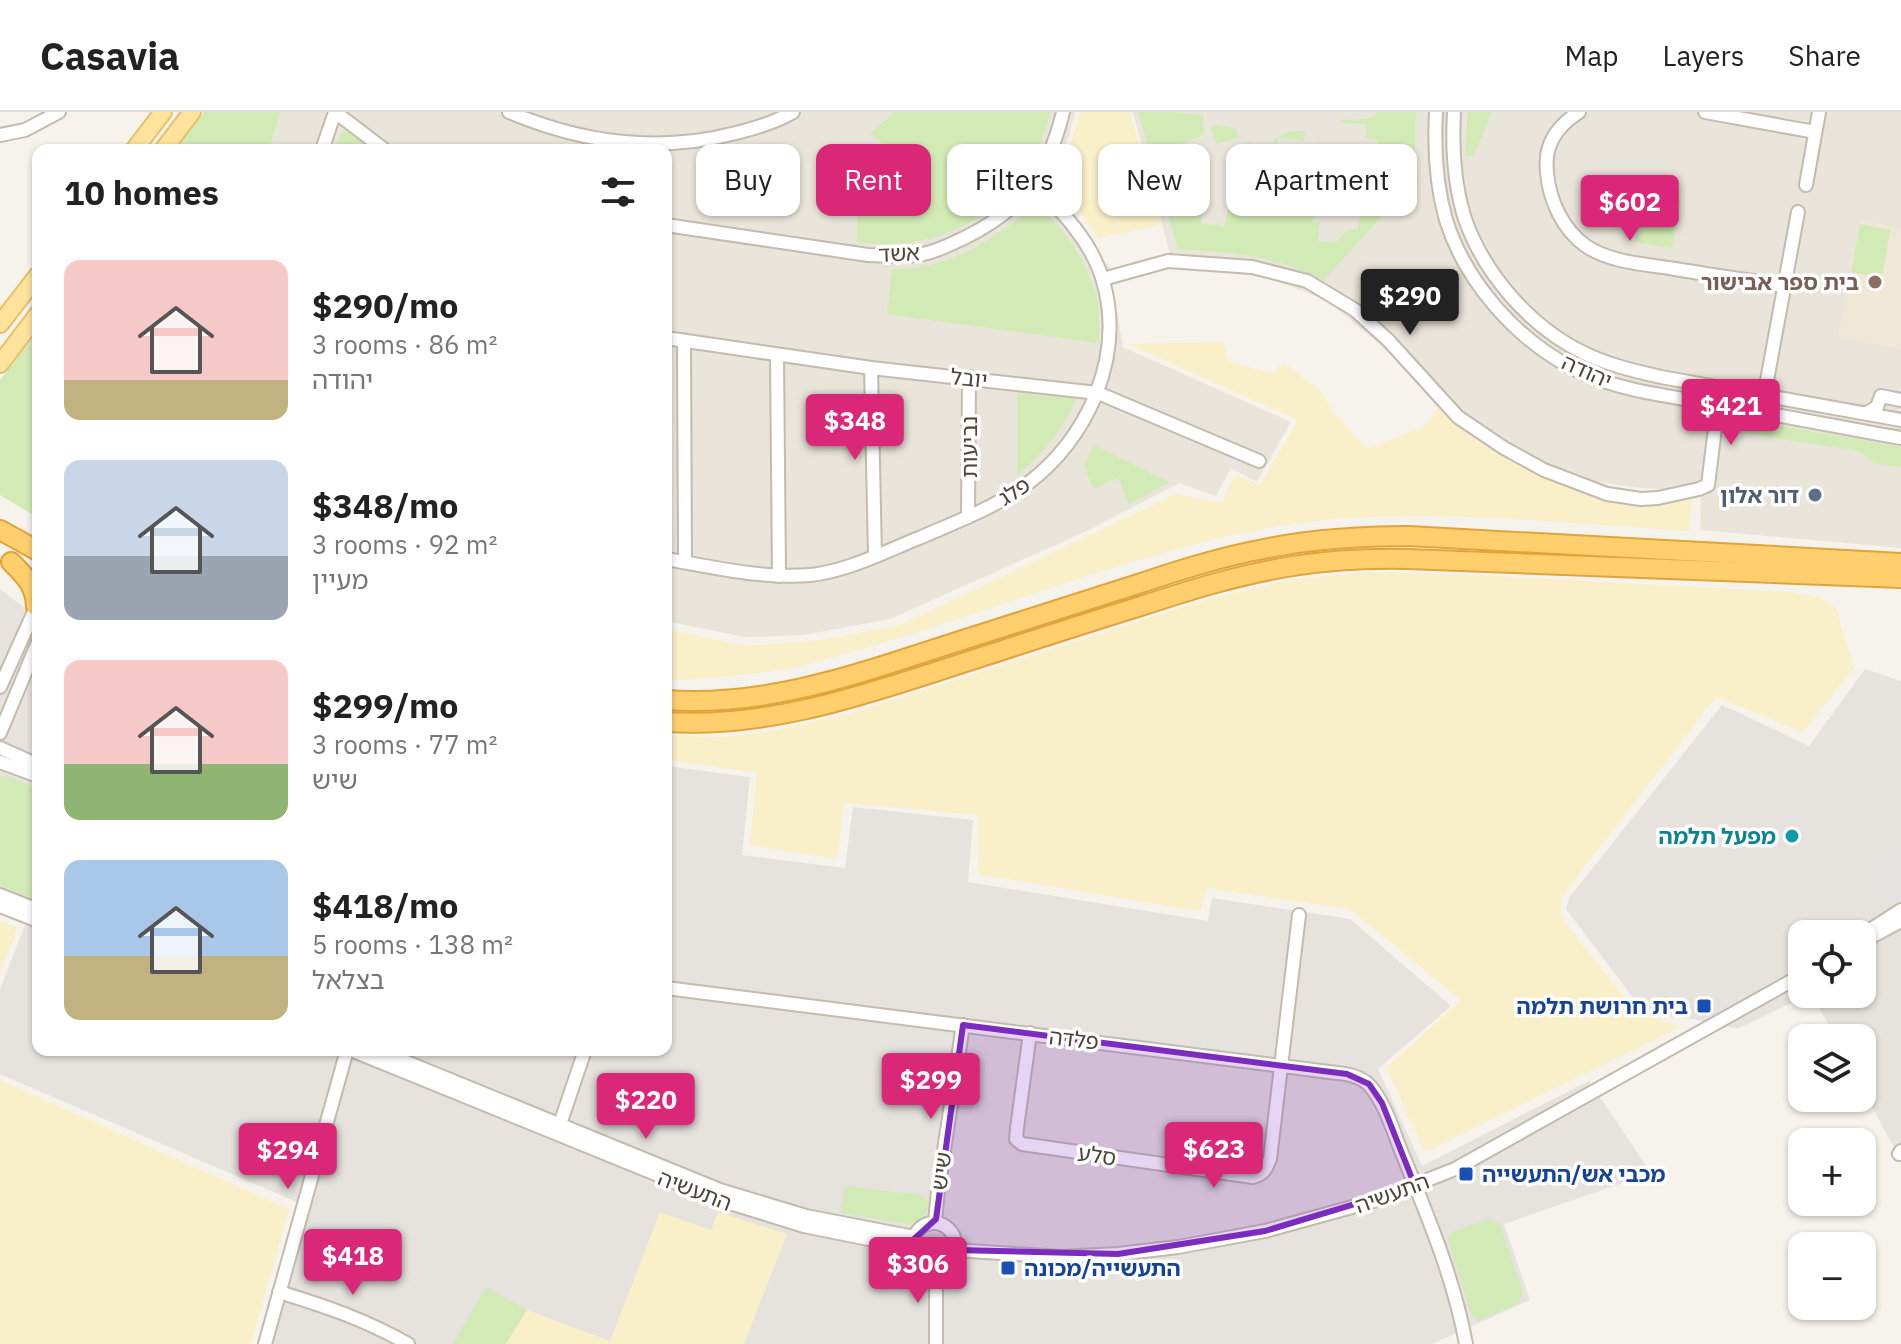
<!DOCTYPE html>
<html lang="en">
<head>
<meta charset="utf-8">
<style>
  :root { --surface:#fff; --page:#f6f6f6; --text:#222; --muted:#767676; --line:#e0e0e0; --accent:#db2777 }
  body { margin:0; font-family:"IBM Plex Sans","Noto Sans Hebrew",sans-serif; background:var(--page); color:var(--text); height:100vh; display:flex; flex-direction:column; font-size:30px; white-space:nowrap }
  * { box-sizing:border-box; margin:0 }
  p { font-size:26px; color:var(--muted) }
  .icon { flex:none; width:44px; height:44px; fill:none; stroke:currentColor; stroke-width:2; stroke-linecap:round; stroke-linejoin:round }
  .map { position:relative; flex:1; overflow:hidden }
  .panel { position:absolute; left:32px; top:32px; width:640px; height:912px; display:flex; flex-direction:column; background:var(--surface); border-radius:16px; box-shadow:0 2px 6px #0004 }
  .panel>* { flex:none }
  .guide { position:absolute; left:696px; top:32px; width:760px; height:72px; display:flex; gap:16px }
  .controls { position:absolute; left:1788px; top:808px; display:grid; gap:16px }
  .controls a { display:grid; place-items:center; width:88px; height:88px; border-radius:16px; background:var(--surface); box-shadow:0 2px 6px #0004; font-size:40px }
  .price { position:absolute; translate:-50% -68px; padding:0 18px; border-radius:8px; background:var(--accent); color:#fff; font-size:26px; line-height:52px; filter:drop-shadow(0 2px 4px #0008) }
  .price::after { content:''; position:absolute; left:50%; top:48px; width:24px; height:18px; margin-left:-12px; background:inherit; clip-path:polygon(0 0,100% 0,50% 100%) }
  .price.selected { background:#222; color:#fff }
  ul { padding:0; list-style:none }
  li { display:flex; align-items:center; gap:24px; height:200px; padding:0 32px }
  li span { display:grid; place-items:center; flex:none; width:224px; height:160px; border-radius:16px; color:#555 }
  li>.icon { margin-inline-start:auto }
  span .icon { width:96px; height:96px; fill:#fffc; stroke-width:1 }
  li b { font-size:34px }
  h2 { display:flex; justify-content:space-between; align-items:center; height:96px; padding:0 32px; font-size:34px }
  .pill { padding:0 28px; border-radius:16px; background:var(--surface); box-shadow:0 2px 6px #0004; font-size:28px; line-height:72px }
  .pill.selected { background:var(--accent); color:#fff }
  header { display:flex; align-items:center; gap:48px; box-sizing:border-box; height:112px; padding:0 40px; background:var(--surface); border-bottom:2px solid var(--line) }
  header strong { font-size:38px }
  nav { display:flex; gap:44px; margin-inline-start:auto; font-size:28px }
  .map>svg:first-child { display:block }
  .residential { fill:#eae5da }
  .industrial { fill:#e6e2dd }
  .education { fill:#efe8d6 }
  .green { fill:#d2eab5 }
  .sand { fill:#f9efc9 }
  .parking { fill:#e5e3e0 }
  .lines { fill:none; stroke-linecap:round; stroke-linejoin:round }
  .minor-casing { stroke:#c2bbae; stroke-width:16 }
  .major-casing { stroke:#e6c16a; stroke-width:20 }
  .highway-casing { stroke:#e0a43c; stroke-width:22 }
  .minor { stroke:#fff; stroke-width:12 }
  .major { stroke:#ffe39c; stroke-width:16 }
  .highway { stroke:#ffcf6e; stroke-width:18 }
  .marked { fill:#7b2cbf; fill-opacity:0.2; stroke:#7b2cbf; stroke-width:6; stroke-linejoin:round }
  .education-dot { fill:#8d6e63; stroke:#fff; stroke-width:3 }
  .service-dot { fill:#5c6f8a; stroke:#fff; stroke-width:3 }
  .culture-dot { fill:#0f9aa8; stroke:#fff; stroke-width:3 }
  .transit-dot { fill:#1a4fb4; stroke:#fff; stroke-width:3 }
  .labels { text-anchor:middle; stroke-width:7; stroke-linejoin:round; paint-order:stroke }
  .street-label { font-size:22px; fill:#4b4439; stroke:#fff }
  .education-label { font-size:22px; font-weight:bold; fill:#785e54; stroke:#fff; text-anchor:end }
  .service-label { font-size:22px; font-weight:bold; fill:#4e5e75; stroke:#fff; text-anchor:end }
  .culture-label { font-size:22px; font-weight:bold; fill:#0d838f; stroke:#fff; text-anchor:end }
  .transit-label { font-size:22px; font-weight:bold; fill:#164399; stroke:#fff; text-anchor:start }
</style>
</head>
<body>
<header>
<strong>Casavia</strong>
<nav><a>Map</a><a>Layers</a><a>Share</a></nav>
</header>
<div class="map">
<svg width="1901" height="1232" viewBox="0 0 1901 1232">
  <rect width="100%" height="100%" fill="#f6f3ec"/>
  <g class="residential">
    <polygon points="215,0 1075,0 1068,27 1050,64 1057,86 1109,155 1123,235 1291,310 1257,370 1231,356 1216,384 1179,371 1089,418 890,507 804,523 744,525 666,509 666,38 187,38"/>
    <polygon points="1133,0 1901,0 1901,436 1700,418 1701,375 1677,379 1632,375 1582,367 1522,341 1479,315 1326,188 1271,167 1172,150"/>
  </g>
  <g class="industrial">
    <polygon points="0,477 38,506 38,938 666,938 666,654 750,665 742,743 845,756 853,695 973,708 968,770 1208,809 1212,786 1350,807 1451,894 1378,957 1422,1054 1589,969 1651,1061 1504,1112 1530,1188 1432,1232 259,1232 299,1091 0,962 0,877 27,808 0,796"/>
    <polygon points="1865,557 1901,569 1901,1049 1862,976 1862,926 1835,926 1812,882 1862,882 1862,822 1802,822 1802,882 1810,882 1737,917 1693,907 1654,903 1640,895 1566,797 1569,786 1722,593 1809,634"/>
  </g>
  <polygon class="education" points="1860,108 1901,116 1901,237 1838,225"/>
  <g class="green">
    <polygon points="204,0 280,0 269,38 175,38"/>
    <path d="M895,0h155c-16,78 -79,128 -157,132 -13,1 -25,-1 -37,-2l3,-54 28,-40 -17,-15z"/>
    <path d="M1138,0h34l31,3 1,19 -34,16 15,23 15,2 -6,22 11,3 -4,23 23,4 5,-24 15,-16 -3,19 21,3 8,-21 12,-2 20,4 12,17 -1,15h7l-2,19 17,2 12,-13h10l6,-26 20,-20 27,3 4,-20 -4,-3 -24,-4 -6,8 -18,-4 1,-6 13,2 2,-20 -12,-2 1,-14 -23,-1 -4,1v-3l3,-1 25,-1 7,-3 2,-4h39l-1,33 3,38 -33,30 -62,68c-50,-27 -91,-28 -145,-32z"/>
    <polygon points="1468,0 1492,0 1474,43 1465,45"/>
    <polygon points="1215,13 1236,16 1238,26 1217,32 1211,16"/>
    <polygon points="1290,19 1305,19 1304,29 1287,26 1279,26 1274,45 1270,44 1274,27"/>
    <polygon points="342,20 349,20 372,38 335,38"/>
    <polygon points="1250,30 1262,43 1260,47 1234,44 1231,37"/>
    <polygon points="1320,30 1312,76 1307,81 1304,77 1312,36"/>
    <polygon points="1643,82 1680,88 1672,136 1635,130"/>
    <path d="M1031,97c29,4 57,58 64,83 5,17 4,34 4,51l-212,-29 5,-45c55,1 98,-28 139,-60z"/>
    <polygon points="1860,112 1890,118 1882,165 1851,160"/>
    <polygon points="38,219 38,406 0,383 0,268"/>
    <path d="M1017,281l60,6c-15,30 -34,55 -60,77z"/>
    <polygon points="1736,306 1901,335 1901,355 1873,351 1862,341 1853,338 1735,320 1729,316 1729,308"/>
    <polygon points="1094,333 1169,370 1129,392 1118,366 1093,377 1084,353"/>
    <polygon points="2,664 9,665 38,677 38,789 0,773 0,666"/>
    <path d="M845,1074l77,9 7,7c-3,14 -7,20 -21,22l-67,-11z"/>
    <polygon points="1488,1107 1499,1111 1523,1180 1519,1191 1477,1209 1472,1204 1447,1125 1453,1120"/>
    <polygon points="486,1175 527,1198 506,1232 453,1232"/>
  </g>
  <g class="sand">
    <polygon points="1080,0 1130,0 1162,113 1098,126 1060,71 1059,61 1076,17"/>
    <path d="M1224,230l4,19 44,13 11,-12 39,30 9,18 37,39 55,-22 16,-19 76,45 60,26 60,12 58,1 -4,39c-149,-9 -304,-30 -452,3 -151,34 -294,98 -445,134 -11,3 -24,4 -36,5 -30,4 -60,6 -90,8v-52l80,17 76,-6 76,-14 278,-132 46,9 13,-28 25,10 38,-65 -170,-76z"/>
    <polygon points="1373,460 1494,464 1788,480 1819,485 1836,496 1854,556 1803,620 1716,585 1562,784 1560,804 1620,880 1651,905 1681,915 1425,1040 1386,956 1461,888 1350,797 1207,776 1200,799 978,762 979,703 844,691 837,747 750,733 757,661 666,647 666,623 716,625 743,623 777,618 852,601 1202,489 1293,467"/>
    <polygon points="0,809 18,815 0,861"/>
    <polygon points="0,968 289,1097 251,1232 0,1232"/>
    <polygon points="660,1100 711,1118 718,1100 787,1122 744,1232 506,1232 527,1198 610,1229"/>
  </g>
  <polygon class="parking" points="1901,718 1901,786 1885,794 1859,775"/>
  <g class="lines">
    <g class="minor-casing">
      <g id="minor">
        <polyline points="335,0 385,38"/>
        <path d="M509,0c73,31 150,41 227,21 20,-5 40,-11 57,-21"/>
        <path d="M1436,0c-2,36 0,73 10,108 20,63 70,119 128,149 44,22 94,27 142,35 61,11 123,23 185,34"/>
        <path d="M1454,0c-2,35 0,71 10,104 19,57 66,111 120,137 24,12 51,18 77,24l240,43"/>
        <path d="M1579,0c-23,15 -35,33 -32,60 2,28 16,58 39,74 25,17 60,18 89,23 36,6 73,11 109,17"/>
        <polyline points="1705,0 1815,20"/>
        <polyline points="0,23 25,18 59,0"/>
        <polyline points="322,38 335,0"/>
        <polyline points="1806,73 1819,0"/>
        <path d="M666,113l202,30c18,1 37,2 55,-1 15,-3 28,-10 41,-16 58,-28 84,-64 99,-126"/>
        <polyline points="1103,167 1168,149 1252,155 1307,169 1355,198 1388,228 1458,305 1504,336 1544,358 1607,382 1641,387 1658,386 1699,377 1708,373 1718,292"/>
        <polyline points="666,226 871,256 1098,281 1259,349"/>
        <polyline points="684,229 685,450"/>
        <polyline points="777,243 779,464"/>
        <polyline points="871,256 875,444"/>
        <polyline points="1761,301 1798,100"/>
        <polyline points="1867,301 1877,295 1881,284 1901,288"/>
        <polyline points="968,405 969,265"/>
        <path d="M666,447c47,8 96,20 144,16 38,-4 74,-23 109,-37 37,-16 75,-30 108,-54 61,-45 98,-128 76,-203 -11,-39 -41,-70 -69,-97"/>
        <polyline points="0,575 38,491"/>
        <polyline points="0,621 38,530"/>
        <polyline points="0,636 38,653"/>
        <polyline points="0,650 38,664"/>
        <polyline points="0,783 38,798"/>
        <polyline points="0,794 38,809"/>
        <polyline points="1862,823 1901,798"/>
        <polyline points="1875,823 1901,809"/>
        <path d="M666,876l671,85c12,1 25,4 33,13 17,20 24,49 34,72 25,61 50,121 62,186"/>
        <path d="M1030,921l-13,95 -1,11 6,5 231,33c11,-3 13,-8 17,-18l29,-244"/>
        <polyline points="351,938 717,1087 804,1114 913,1136"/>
        <polyline points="377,938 720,1078 806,1104 914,1125"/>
        <polyline points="558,1018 585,938"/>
        <polyline points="1899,1042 1901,1039"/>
        <polyline points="935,1110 938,1078 963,913"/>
        <circle cx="934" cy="1132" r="21"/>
        <polyline points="955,1138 1061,1145 1118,1142 1178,1135 1265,1119 1374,1089 1455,1057 1802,863"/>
        <polyline points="936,1153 936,1232"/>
        <path d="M279,1180c46,14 87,28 129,52"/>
        <polyline points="265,1232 347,938"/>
      </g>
    </g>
    <g class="major-casing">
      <g id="major">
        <polyline points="134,38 163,0"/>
        <polyline points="163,38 192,0"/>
        <polyline points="0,212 38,163"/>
        <polyline points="0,252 38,202"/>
      </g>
    </g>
    <g class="highway-casing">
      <g id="highway">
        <polyline points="0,418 38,439"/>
        <path d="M11,450c14,14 24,23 25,44"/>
        <path d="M666,588c98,7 186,-24 278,-54 64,-20 127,-41 191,-61 42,-14 85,-28 129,-36 48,-10 96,-13 145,-13l492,27"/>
        <path d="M666,610c95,6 183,-22 272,-51 68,-22 135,-44 203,-65 49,-16 100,-32 152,-40 38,-6 76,-8 115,-7l493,19"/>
      </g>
    </g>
    <use href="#minor" class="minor"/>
    <use href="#major" class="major"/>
    <use href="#highway" class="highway"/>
  </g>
  <path class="marked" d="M963,913l384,49 22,10 13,19 33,83 -150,45 -147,23 -162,-4 -11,12 -15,3 -12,-8 -5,-17 23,-21z"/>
  <circle class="education-dot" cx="1875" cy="170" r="8"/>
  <circle class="service-dot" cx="1815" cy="383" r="8"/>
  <circle class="culture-dot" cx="1792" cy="724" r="8"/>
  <g class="transit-dot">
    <rect x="1696" y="886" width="16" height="16" rx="4"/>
    <rect x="1458" y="1054" width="16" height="16" rx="4"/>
    <rect x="1000" y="1148" width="16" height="16" rx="4"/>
  </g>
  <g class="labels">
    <g class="street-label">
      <text transform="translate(899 141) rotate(-3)" y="8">אשד</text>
      <text transform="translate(1587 259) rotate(24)" y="8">יהודה</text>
      <text transform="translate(969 266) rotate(6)" y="8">יובל</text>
      <text transform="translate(969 335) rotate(-90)" y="8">נביעות</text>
      <text transform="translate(1014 379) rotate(-33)" y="8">פלג</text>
      <text transform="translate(1074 927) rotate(7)" y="8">פלדה</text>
      <text transform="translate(1097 1043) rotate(8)" y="8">סלע</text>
      <text transform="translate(941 1059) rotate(-82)" y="8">שיש</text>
      <text transform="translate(695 1078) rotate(21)" y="8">התעשיה</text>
      <text transform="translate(1392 1081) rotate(-20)" y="8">התעשיה</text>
    </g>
    <g class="education-label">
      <text x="1859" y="178">בית ספר אבישור</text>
    </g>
    <g class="service-label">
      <text x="1799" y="391">דור אלון</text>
    </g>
    <g class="culture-label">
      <text x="1776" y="732">מפעל תלמה</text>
    </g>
    <g class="transit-label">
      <text x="1688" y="902" text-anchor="end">בית חרושת תלמה</text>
      <text x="1482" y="1070">מכבי אש/התעשייה</text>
      <text x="1024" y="1164">התעשייה/מכונה</text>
    </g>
  </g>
</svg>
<div class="controls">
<a><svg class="icon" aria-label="locate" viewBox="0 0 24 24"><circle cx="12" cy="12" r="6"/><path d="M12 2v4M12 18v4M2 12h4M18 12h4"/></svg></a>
<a><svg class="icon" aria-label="layers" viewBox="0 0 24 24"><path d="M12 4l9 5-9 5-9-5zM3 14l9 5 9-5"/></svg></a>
<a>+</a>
<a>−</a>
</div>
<b class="price" style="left:1630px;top:131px">$602</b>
<b class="price selected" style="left:1410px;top:225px">$290</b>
<b class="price" style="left:1731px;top:335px">$421</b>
<b class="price" style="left:855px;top:350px">$348</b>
<b class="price" style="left:931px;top:1009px">$299</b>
<b class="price" style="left:646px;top:1029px">$220</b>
<b class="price" style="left:1214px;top:1078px">$623</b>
<b class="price" style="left:288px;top:1079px">$294</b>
<b class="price" style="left:353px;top:1185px">$418</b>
<b class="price" style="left:918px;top:1193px">$306</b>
<div class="guide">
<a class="pill">Buy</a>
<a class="pill selected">Rent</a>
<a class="pill">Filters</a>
<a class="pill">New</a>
<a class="pill">Apartment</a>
</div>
<section class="panel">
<h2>10 homes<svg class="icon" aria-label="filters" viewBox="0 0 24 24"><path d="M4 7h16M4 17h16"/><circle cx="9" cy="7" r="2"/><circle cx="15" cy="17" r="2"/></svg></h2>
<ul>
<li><span style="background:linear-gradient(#f6c9c9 75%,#c2b280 0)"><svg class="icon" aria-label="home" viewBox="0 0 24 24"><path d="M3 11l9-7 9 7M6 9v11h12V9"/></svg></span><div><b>$290/mo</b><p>3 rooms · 86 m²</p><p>יהודה</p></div></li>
<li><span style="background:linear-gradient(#c9d6e8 60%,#9aa5b1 0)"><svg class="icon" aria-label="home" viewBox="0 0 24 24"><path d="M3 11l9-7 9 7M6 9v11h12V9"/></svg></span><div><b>$348/mo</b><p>3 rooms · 92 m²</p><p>מעיין</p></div></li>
<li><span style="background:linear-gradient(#f6c9c9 65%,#8fb573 0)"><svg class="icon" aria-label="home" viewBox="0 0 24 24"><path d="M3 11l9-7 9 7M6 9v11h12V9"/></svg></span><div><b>$299/mo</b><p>3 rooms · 77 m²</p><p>שיש</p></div></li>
<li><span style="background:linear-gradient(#a9c7e8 60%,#c2b280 0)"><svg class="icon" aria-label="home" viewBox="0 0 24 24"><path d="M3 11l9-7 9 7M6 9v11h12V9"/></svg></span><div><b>$418/mo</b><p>5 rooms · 138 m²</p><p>בצלאל</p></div></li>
</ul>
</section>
</div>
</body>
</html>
